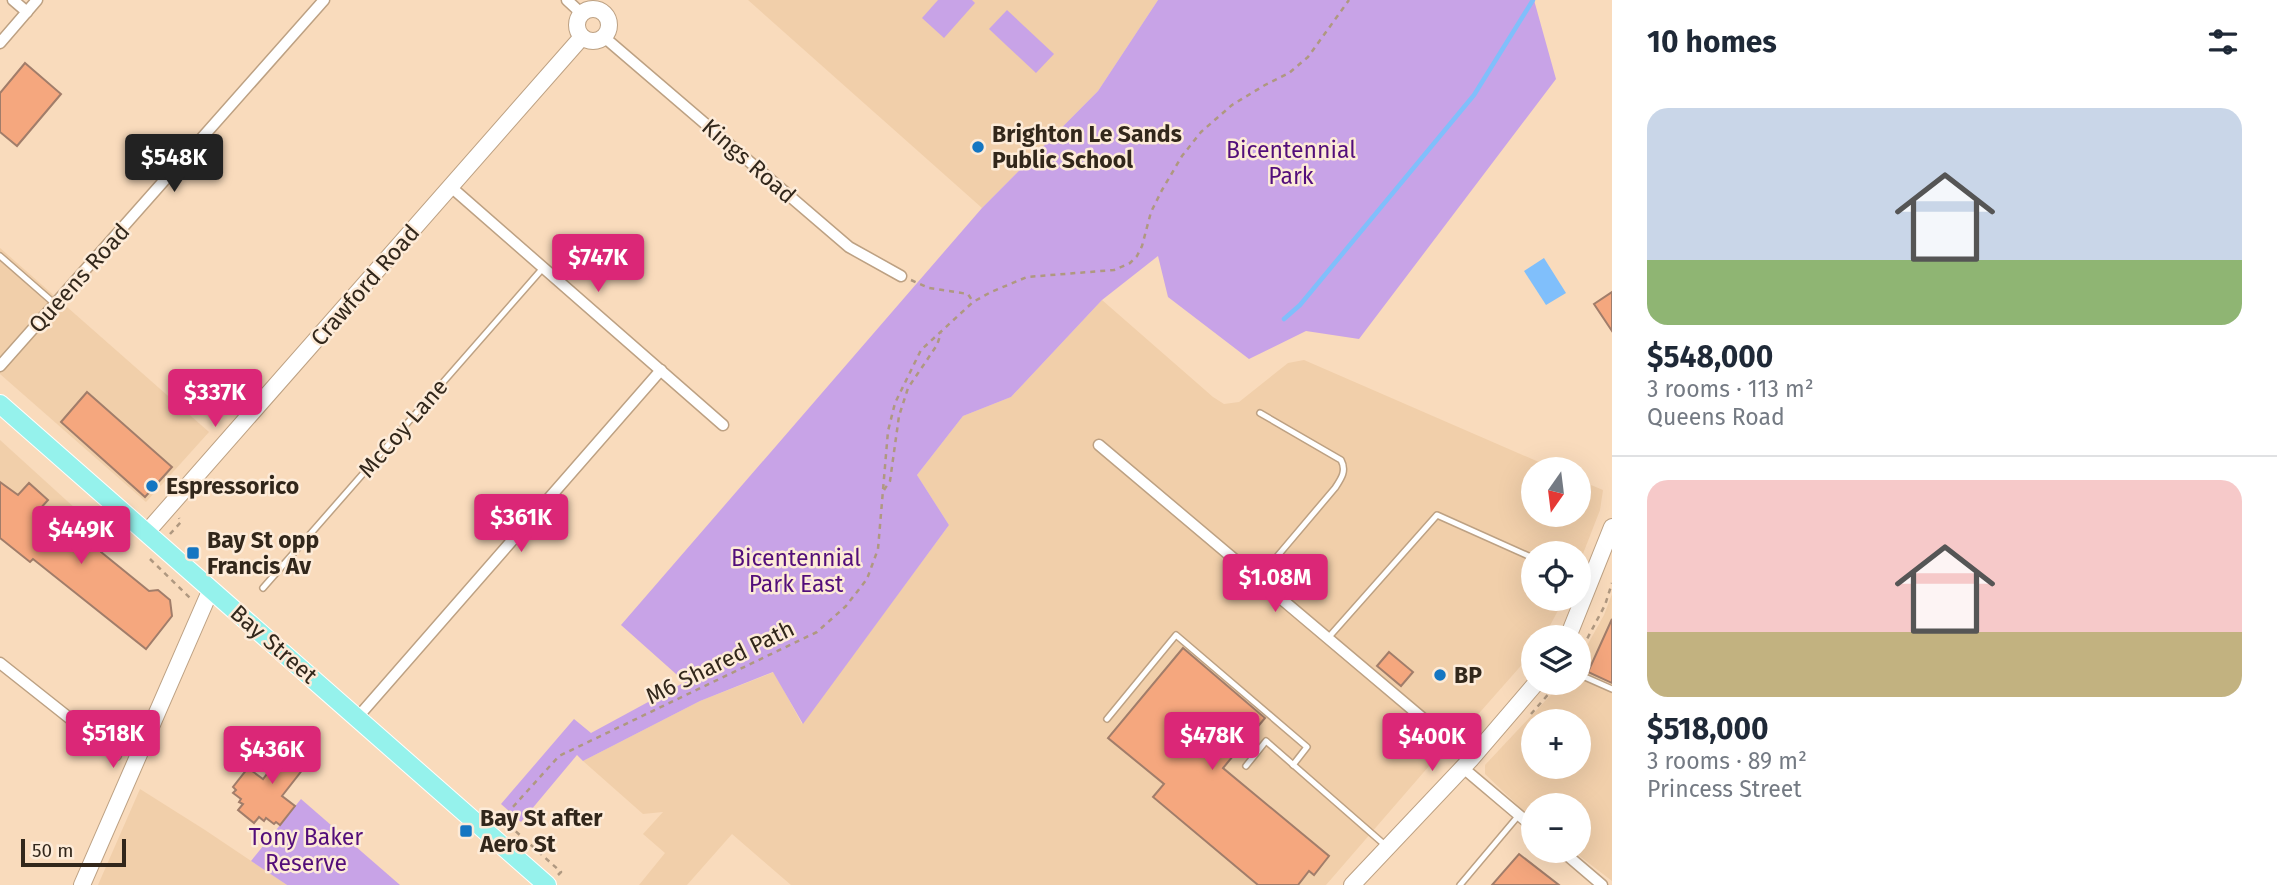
<!DOCTYPE html>
<html lang="en">
<head>
<meta charset="utf-8">
<style>
  :root { --surface:#fff; --page:#f2f2f3; --text:#1f2937; --muted:#747a83; --line:#e0e1e3; --accent:#db2777 }
  body { margin:0; font-family:"Fira Sans",sans-serif; background:var(--page); color:var(--text); height:100vh; display:flex; flex-direction:column; font-size:26px; white-space:nowrap }
  * { box-sizing:border-box; margin:0 }
  p { font-size:23px; color:var(--muted) }
  .icon { flex:none; width:38px; height:38px; fill:none; stroke:currentColor; stroke-width:2; stroke-linecap:round; stroke-linejoin:round }
  .map { position:relative; flex:1; overflow:hidden }
  .panel { display:flex; flex-direction:column; background:var(--surface); width:665px }
  .panel>* { flex:none }
  .needle { width:46px; rotate:194deg }
  .fabs { position:absolute; left:1521px; top:457px; display:grid; gap:14px }
  .fabs a { display:grid; place-items:center; width:70px; height:70px; border-radius:50%; background:var(--surface); box-shadow:0 7px 28px #0002; font-size:35px }
  .scale { position:absolute; left:21px; bottom:18px; width:105px; box-sizing:border-box; padding-left:7px; border:4px solid #32271b; border-top:0; font-size:19px; line-height:24px; white-space:nowrap; color:#32271b; -webkit-text-stroke:5px #fdebd8; paint-order:stroke }
  .price { position:absolute; translate:-50% -60px; padding:0 16px; border-radius:7px; background:var(--accent); color:#fff; font-size:23px; line-height:46px; filter:drop-shadow(0 2px 4px #0008) }
  .price::after { content:''; position:absolute; left:50%; top:42px; width:21px; height:16px; margin-left:-10px; background:inherit; clip-path:polygon(0 0,100% 0,50% 100%) }
  .price.active { background:#222; color:#fff }
  ul { padding:0; list-style:none }
  li { display:grid; align-content:center; gap:14px; height:371px; padding:0 35px }
  li+li { border-top:2px solid var(--line) }
  li span { display:grid; place-items:center; height:217px; border-radius:21px; color:#555 }
  li>.icon { margin-inline-start:auto }
  span .icon { width:126px; height:126px; fill:#fffc; stroke-width:1 }
  li b { font-size:30px }
  h2 { display:flex; justify-content:space-between; align-items:center; height:84px; padding:0 35px; font-size:30px }
  main { display:flex; flex:1; min-height:0 }
  .map>svg:first-child { display:block }
  .built { fill:#f1cfaa; fill-rule:evenodd }
  .green { fill:#c8a3e7 }
  .water { fill:#80bffb }
  .lines { fill:none; stroke-linecap:round; stroke-linejoin:round }
  .stream { stroke:#80bffb; stroke-width:4.5 }
  .building { fill:#f5a77e; stroke:#a17d6a; stroke-width:2 }
  .lane-casing { stroke:#bda183; stroke-width:8 }
  .street-casing { stroke:#bda183; stroke-width:13 }
  .secondary-casing { stroke:#bda183; stroke-width:18 }
  .primary-casing { stroke:#fff; stroke-width:20 }
  .path { stroke:#af9880; stroke-width:2.5; stroke-dasharray:5 5; stroke-linecap:butt }
  .lane { stroke:#fff; stroke-width:5 }
  .street { stroke:#fff; stroke-width:10 }
  .secondary { stroke:#fff; stroke-width:16 }
  .primary { stroke:#95f2ec; stroke-width:18 }
  .poi-dot { fill:#1476c2; stroke:#fdebd8; stroke-width:2.5 }
  .labels { text-anchor:middle; stroke-width:5; stroke-linejoin:round; paint-order:stroke }
  .poi-label { font-size:23px; font-weight:bold; fill:#32271b; stroke:#fdebd8; text-anchor:start }
  .park-label { font-size:23px; fill:#530e7a; stroke:#fdebd8 }
  .street-label { font-size:23px; fill:#32271b; stroke:#fdebd8 }
</style>
</head>
<body>
<main>
<div class="map">
<svg width="1612" height="885" viewBox="0 0 1612 885">
  <rect width="100%" height="100%" fill="#f9dbbc"/>
  <g class="built">
    <polygon points="748,0 1158,0 1098,91 982,208"/>
    <polygon points="0,248 209,432 146,502 0,374"/>
    <polygon points="1102,300 1213,397 1224,404 1239,402 1288,363 1304,360 1555,469 1533,469 1533,514 1578,514 1579,480 1603,490 1600,510 1579,564 1578,553 1533,553 1533,598 1564,599 1544,637 1533,637 1533,652 1459,736 1436,758 1326,885 791,885 732,834 687,885 639,885 665,853 643,834 663,812 643,814 583,761 700,701 774,672 802,724 949,525 917,475 963,416 1011,397"/>
    <polygon points="0,440 77,510 30,562 0,538"/>
    <path d="M1612,594v287l-39,-30 5,-1v-45h-45v15l-48,-46v-9l77,-82 16,-1 1,-22 25,-45zM1533,721h45v45h-45z"/>
    <polygon points="140,789 205,830 287,885 98,885"/>
  </g>
  <g class="green">
    <polygon points="938,0 972,0 975,3 944,38 922,18"/>
    <polygon points="1158,0 1534,0 1556,79 1359,339 1306,331 1249,359 1168,297 1158,256 1102,300 1011,397 963,416 917,475 949,525 803,724 773,672 700,701 583,761 577,755 521,822 501,804 574,719 591,733 685,682 621,625 982,208 1098,91"/>
    <polygon points="1007,10 1054,54 1036,73 989,29"/>
    <polygon points="301,799 400,885 287,885 251,861"/>
  </g>
  <polygon class="water" points="1544,258 1566,293 1546,305 1524,271"/>
  <g class="lines">
    <polyline class="stream" points="1284,319 1300,305 1474,95 1533,0"/>
  </g>
  <g class="building">
    <polygon points="25,63 61,94 17,146 0,132 0,93"/>
    <polygon points="1612,292 1612,331 1594,304"/>
    <polygon points="87,392 172,467 145,497 61,422"/>
    <polygon points="0,482 18,495 29,483 48,500 39,510 67,534 88,533 100,543 101,552 149,591 158,590 170,600 172,616 146,649 33,559 30,562 0,538"/>
    <polygon points="1612,619 1612,683 1588,672"/>
    <polygon points="1183,648 1265,718 1223,768 1329,856 1314,875 1309,871 1298,885 1258,885 1153,797 1164,784 1108,738"/>
    <polygon points="1389,652 1413,672 1401,686 1377,666"/>
    <polygon points="294,739 314,755 282,796 295,806 280,825 276,822 274,824 266,818 264,821 259,817 254,823 238,810 243,804 239,802 241,799 233,793 236,790 233,787 248,768 263,779"/>
    <polygon points="1519,854 1559,885 1492,885"/>
  </g>
  <g class="lines">
    <g class="lane-casing">
      <g id="lane">
        <polyline points="0,256 55,304"/>
        <path d="M1258,579l77,-91c6,-9 12,-17 6,-28l-81,-47"/>
        <polyline points="263,588 543,268"/>
        <polyline points="1328,638 1437,515 1533,558"/>
        <polyline points="1578,674 1612,689"/>
        <polyline points="1107,719 1176,635 1307,747 1293,765"/>
        <polyline points="1246,766 1266,741 1385,845"/>
        <polyline points="1460,885 1519,815"/>
      </g>
    </g>
    <g class="street-casing">
      <g id="street">
        <polyline points="13,0 27,12"/>
        <polyline points="567,0 582,14"/>
        <polyline points="604,37 849,247 901,276"/>
        <polyline points="0,43 37,0"/>
        <polyline points="451,187 723,425"/>
        <polyline points="0,366 324,0"/>
        <polyline points="1099,445 1471,759"/>
        <polyline points="0,663 116,755"/>
        <polyline points="357,718 661,370"/>
        <polyline points="1462,767 1533,827"/>
        <polyline points="1561,850 1602,885"/>
      </g>
    </g>
    <g class="secondary-casing">
      <g id="secondary">
        <circle cx="593" cy="25" r="16"/>
        <polyline points="147,532 582,37"/>
        <polyline points="1568,637 1612,527"/>
        <polyline points="82,885 211,589"/>
        <polyline points="1352,885 1471,759 1537,682"/>
      </g>
    </g>
    <g class="primary-casing">
      <polyline id="primary" points="0,404 547,885"/>
    </g>
    <g class="path">
      <polyline points="911,280 929,288 968,294 973,302"/>
      <polyline points="884,490 890,481 899,416 908,388 937,345 941,333"/>
      <polyline points="170,534 181,522 179,518"/>
      <polyline points="150,559 190,598"/>
      <polyline points="1578,656 1605,605 1612,583"/>
      <polyline points="1531,714 1559,682"/>
      <polyline points="558,875 561,872 502,819 559,756 817,632 846,606 867,579 878,549 888,431 895,403 921,350 973,302 991,292 1027,277 1114,270 1130,263 1137,256 1142,246 1151,212 1162,190 1182,156 1201,132 1232,105 1265,85 1289,73 1308,57 1349,0"/>
    </g>
    <use href="#lane" class="lane"/>
    <use href="#street" class="street"/>
    <use href="#secondary" class="secondary"/>
    <use href="#primary" class="primary"/>
  </g>
  <g class="poi-dot">
    <circle cx="978" cy="147" r="7"/>
    <circle cx="152" cy="486" r="7"/>
    <rect x="186" y="546" width="14" height="14" rx="3.5"/>
    <circle cx="1440" cy="675" r="7"/>
    <rect x="459" y="824" width="14" height="14" rx="3.5"/>
  </g>
  <g class="labels">
    <g class="poi-label">
      <text x="992" y="142">Brighton Le Sands<tspan x="992" dy="26">Public School</tspan></text>
      <text x="166" y="494">Espressorico</text>
      <text x="207" y="548">Bay St opp<tspan x="207" dy="26">Francis Av</tspan></text>
      <text x="1454" y="683">BP</text>
      <text x="480" y="826">Bay St after<tspan x="480" dy="26">Aero St</tspan></text>
    </g>
    <g class="park-label">
      <text x="1291" y="158">Bicentennial<tspan x="1291" dy="26">Park</tspan></text>
      <text x="796" y="566">Bicentennial<tspan x="796" dy="26">Park East</tspan></text>
      <text x="306" y="845">Tony Baker<tspan x="306" dy="26">Reserve</tspan></text>
    </g>
    <g class="street-label">
      <text transform="translate(749 161) rotate(41)" y="8">Kings Road</text>
      <text transform="translate(79 278) rotate(-48)" y="8">Queens Road</text>
      <text transform="translate(365 285) rotate(-49)" y="8">Crawford Road</text>
      <text transform="translate(403 428) rotate(-49)" y="8">McCoy Lane</text>
      <text transform="translate(274 644) rotate(41)" y="8">Bay Street</text>
      <text transform="translate(720 662) rotate(-26)" y="8">M6 Shared Path</text>
    </g>
  </g>
</svg>
<div class="fabs">
<a><svg class="needle" viewBox="-14 -14 28 28"><path d="M0-13l5 13h-10z" fill="#e53935"/><path d="M0 13l5-13h-10z" fill="#747a83"/></svg></a>
<a><svg class="icon" aria-label="locate" viewBox="0 0 24 24"><circle cx="12" cy="12" r="6"/><path d="M12 2v4M12 18v4M2 12h4M18 12h4"/></svg></a>
<a><svg class="icon" aria-label="layers" viewBox="0 0 24 24"><path d="M12 4l9 5-9 5-9-5zM3 14l9 5 9-5"/></svg></a>
<a>+</a>
<a>−</a>
</div>
<div class="scale">50 m</div>
<b class="price active" style="left:174px;top:194px">$548K</b>
<b class="price" style="left:598px;top:294px">$747K</b>
<b class="price" style="left:215px;top:429px">$337K</b>
<b class="price" style="left:521px;top:554px">$361K</b>
<b class="price" style="left:81px;top:566px">$449K</b>
<b class="price" style="left:1275px;top:614px">$1.08M</b>
<b class="price" style="left:113px;top:770px">$518K</b>
<b class="price" style="left:1212px;top:772px">$478K</b>
<b class="price" style="left:1432px;top:773px">$400K</b>
<b class="price" style="left:272px;top:786px">$436K</b>
</div>
<section class="panel">
<h2>10 homes<svg class="icon" aria-label="filters" viewBox="0 0 24 24"><path d="M4 7h16M4 17h16"/><circle cx="9" cy="7" r="2"/><circle cx="15" cy="17" r="2"/></svg></h2>
<ul>
<li><span style="background:linear-gradient(#c9d6e8 70%,#8fb573 0)"><svg class="icon" aria-label="home" viewBox="0 0 24 24"><path d="M3 11l9-7 9 7M6 9v11h12V9"/></svg></span><div><b>$548,000</b><p>3 rooms · 113 m²</p><p>Queens Road</p></div></li>
<li><span style="background:linear-gradient(#f6c9c9 70%,#c2b280 0)"><svg class="icon" aria-label="home" viewBox="0 0 24 24"><path d="M3 11l9-7 9 7M6 9v11h12V9"/></svg></span><div><b>$518,000</b><p>3 rooms · 89 m²</p><p>Princess Street</p></div></li>
</ul>
</section>
</main>
</body>
</html>
